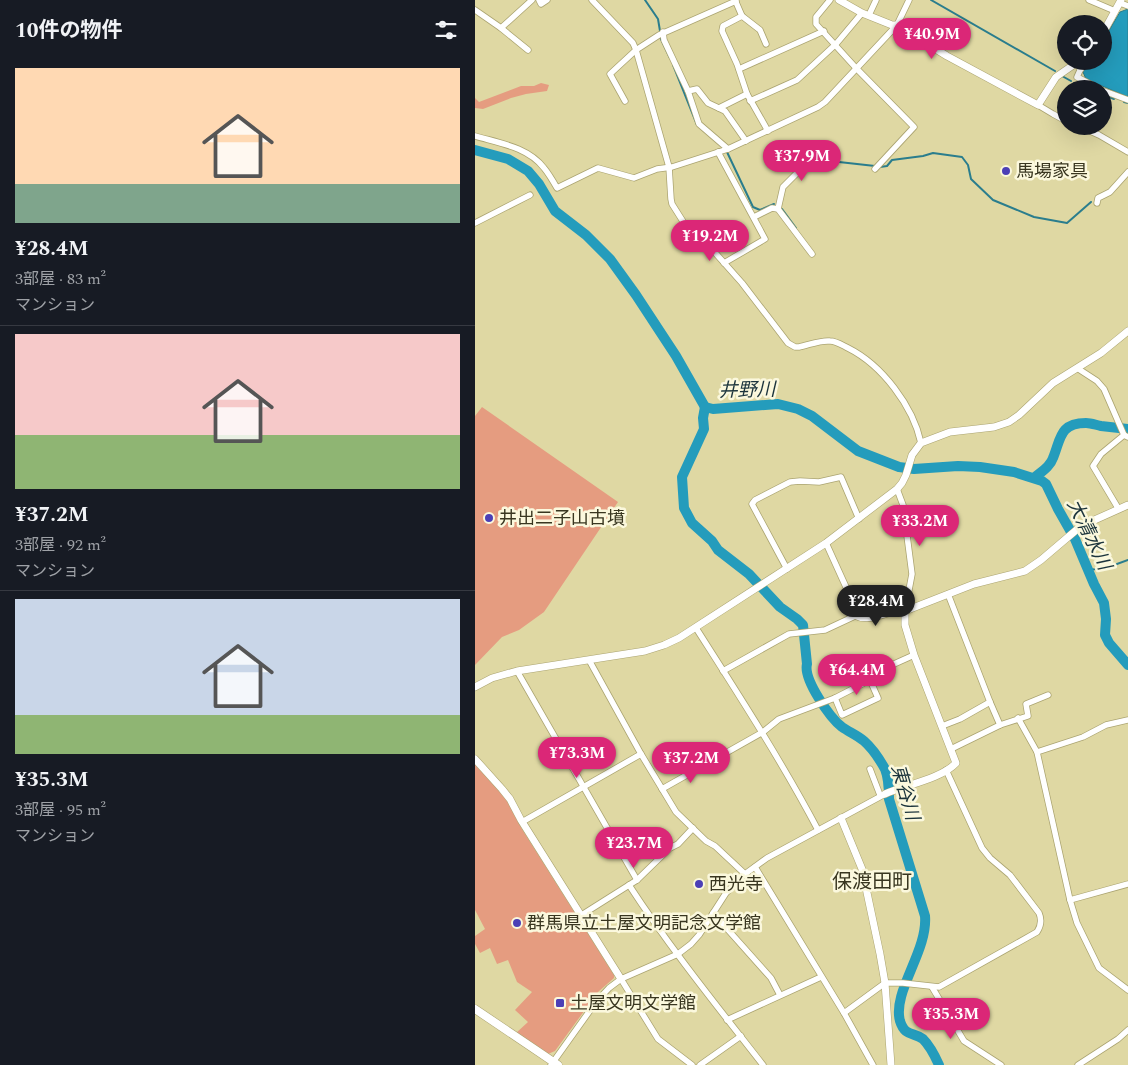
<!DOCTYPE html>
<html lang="ja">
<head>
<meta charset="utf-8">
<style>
  :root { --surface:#171b24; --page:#242831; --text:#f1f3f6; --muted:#9ea1a6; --line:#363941; --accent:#db2777 }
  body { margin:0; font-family:Spectral,"Noto Sans JP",serif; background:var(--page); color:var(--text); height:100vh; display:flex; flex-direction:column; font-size:19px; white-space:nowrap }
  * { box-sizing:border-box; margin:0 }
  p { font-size:16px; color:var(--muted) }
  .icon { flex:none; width:28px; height:28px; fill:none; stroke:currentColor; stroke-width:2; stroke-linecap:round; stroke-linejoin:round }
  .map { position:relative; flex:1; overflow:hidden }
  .side { display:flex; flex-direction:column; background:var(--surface); width:475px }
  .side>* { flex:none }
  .controls { position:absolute; left:582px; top:15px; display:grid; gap:10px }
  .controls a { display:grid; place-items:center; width:55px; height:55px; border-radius:50%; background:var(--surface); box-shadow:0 5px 20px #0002; font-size:25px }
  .price { position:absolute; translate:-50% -42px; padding:0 11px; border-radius:18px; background:var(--accent); color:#fff; font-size:16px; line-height:32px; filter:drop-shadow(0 1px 2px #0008) }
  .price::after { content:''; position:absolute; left:50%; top:30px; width:15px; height:11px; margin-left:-8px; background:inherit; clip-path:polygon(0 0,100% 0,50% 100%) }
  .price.current { background:#222; color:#fff }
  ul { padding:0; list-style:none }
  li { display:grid; align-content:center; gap:10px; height:265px; padding:0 15px }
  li+li { border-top:1px solid var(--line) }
  li span { display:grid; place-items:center; height:155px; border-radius:0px; color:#555 }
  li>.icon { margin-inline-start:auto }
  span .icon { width:90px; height:90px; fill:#fffc; stroke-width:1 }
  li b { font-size:21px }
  h2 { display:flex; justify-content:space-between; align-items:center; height:60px; padding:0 15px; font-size:21px }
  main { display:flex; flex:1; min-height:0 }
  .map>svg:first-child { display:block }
  .green { fill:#e59c80 }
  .water { fill:#249cbc; stroke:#2a7d8d }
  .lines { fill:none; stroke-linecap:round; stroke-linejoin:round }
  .stream { stroke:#2a7d8d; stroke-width:2 }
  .river { stroke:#249cbc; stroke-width:10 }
  .minor-casing { stroke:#aba471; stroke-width:7 }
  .tertiary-casing { stroke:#aba471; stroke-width:8 }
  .secondary-casing { stroke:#aba471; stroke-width:9 }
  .minor { stroke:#fff; stroke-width:5.5 }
  .tertiary { stroke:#fff; stroke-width:7 }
  .secondary { stroke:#fff; stroke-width:8 }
  .poi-dot { fill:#4c3fb6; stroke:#fbf8dd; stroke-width:2 }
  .labels { text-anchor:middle; stroke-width:5; stroke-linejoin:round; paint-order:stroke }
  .poi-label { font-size:18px; fill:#393620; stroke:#fbf8dd; text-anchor:start }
  .water-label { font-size:19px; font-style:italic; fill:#1c343c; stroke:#fbf8dd }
  .quarter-label { font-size:20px; fill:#393620; stroke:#fbf8dd }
</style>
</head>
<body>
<main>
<section class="side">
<h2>10件の物件<svg class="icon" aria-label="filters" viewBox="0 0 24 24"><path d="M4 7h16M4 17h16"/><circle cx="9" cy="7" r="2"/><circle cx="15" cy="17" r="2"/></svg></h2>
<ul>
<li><span style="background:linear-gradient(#ffd9b3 75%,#7fa58c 0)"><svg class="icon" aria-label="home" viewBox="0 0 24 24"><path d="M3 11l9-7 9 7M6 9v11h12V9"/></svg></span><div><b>¥28.4M</b><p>3部屋 · 83 m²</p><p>マンション</p></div></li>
<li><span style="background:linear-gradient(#f6c9c9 65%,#8fb573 0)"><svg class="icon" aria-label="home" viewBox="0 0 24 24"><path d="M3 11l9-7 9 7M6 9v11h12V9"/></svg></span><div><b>¥37.2M</b><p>3部屋 · 92 m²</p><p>マンション</p></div></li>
<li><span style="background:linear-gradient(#c9d6e8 75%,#8fb573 0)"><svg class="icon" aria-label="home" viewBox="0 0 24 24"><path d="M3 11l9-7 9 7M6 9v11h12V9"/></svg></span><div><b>¥35.3M</b><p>3部屋 · 95 m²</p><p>マンション</p></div></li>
</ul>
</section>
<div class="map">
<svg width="653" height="1065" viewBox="0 0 653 1065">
  <rect width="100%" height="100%" fill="#dfd8a3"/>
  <g class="green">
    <polygon points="66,83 74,85 72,91 51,94 36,98 8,109 0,108 0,98 4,102 46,86 59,86"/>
    <polygon points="7,407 143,502 69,612 44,630 27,637 0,665 0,416"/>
    <polygon points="0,763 29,795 47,829 139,975 139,978 123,992 80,1051 73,1054 41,1033 53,1022 40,1010 57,992 42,982 33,960 22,964 15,948 5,953 0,944 0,936 10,929 0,910"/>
  </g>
  <polygon class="water" points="653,9 653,97 611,79 608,72 615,61 629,61 629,39 645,12"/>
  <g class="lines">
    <g class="stream">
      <polyline points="170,0 183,19 185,31"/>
      <polyline points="456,0 580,71"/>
      <polyline points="185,37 195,58"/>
      <polyline points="198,65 222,125"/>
      <polyline points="587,76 596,81"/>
      <polyline points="599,83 616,89"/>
      <polyline points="629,95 639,99"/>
      <polyline points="649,102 653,103"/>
      <polyline points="252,152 278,207 285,210 299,204"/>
      <polyline points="364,162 400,166"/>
      <polyline points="405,167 412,166 417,160 448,156 458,153 487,157 493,165 496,179 518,200 559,217 592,223 616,202"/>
      <polyline points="307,209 321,228"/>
      <polyline points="613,570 631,568 653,560"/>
    </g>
    <g class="river">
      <polyline points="0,150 33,159 53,171 64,184 80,211 111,235 135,259 161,295 201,356 230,407"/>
      <path d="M230,407l-2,11 1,11 -22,48 2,31 8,15 20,18 6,9 31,24 31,33 17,12 6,6 4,39c-4,15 23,54 35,63 7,5 15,8 22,14 8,7 16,19 21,28 4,10 4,20 4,30l36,117c3,35 -33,76 -25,105 5,16 14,11 23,18 7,7 12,17 16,26"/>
      <polyline points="230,407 238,409 303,404 323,409 337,416 383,451 424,467 439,469 483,466 505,467 539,472 567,481 571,484 583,509 600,539 619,584 629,603 631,619 630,635 634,643 653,665"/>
      <path d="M560,477c6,-5 15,-10 18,-19 8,-19 6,-35 33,-35 5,0 10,2 15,3 9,1 18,2 27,3"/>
    </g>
    <g class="minor-casing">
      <g id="minor">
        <polyline points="64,0 66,4 72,0"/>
        <path d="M117,0l41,43 3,7 33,117 2,32 1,5 12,19 18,15 40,45 46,60 7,4h4c10,-2 21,-7 31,-6 6,0 12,4 18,7 34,17 65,58 73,95"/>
        <polyline points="260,0 267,16 285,30 291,44"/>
        <polyline points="355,0 341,17 341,24 381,68 439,127 400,169"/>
        <polyline points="614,0 640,11"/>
        <polyline points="645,3 653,6"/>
        <polyline points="0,10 26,28 53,50"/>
        <polyline points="394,15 401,0"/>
        <polyline points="267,16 248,26 247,31 262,64 272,94 293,131"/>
        <polyline points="26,28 57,0"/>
        <polyline points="188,32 189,40 213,91 224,124 253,149"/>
        <polyline points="606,68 602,77 625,89"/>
        <polyline points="264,69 349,31"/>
        <polyline points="213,91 222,89 233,103 250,111 271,141"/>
        <polyline points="629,91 653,100"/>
        <polyline points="150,101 135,74 161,50 184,35 261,1"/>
        <polyline points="275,101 322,80 361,44 387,13"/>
        <polyline points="563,105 578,114 591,121"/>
        <polyline points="244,108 272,94"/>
        <polyline points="604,126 624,135 653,152"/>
        <path d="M0,136c24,7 53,11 69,32 5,6 9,13 13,20l41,-20 36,10 23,-9 15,-2 56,-18 90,-42 7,-5 72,-77 12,-25"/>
        <polyline points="243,152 290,239 249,263"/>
        <polyline points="622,203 623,198 635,192 653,172"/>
        <polyline points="303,209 308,187 337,158 340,157 355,158"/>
        <polyline points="279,217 297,208 303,209 337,254"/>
        <polyline points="0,223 55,195"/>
        <polyline points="602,368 622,381 629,389 649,435 653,437"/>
        <polyline points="643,508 618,466 626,454 649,435"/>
        <polyline points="312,569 277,504 280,500 315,482 325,481 344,482 366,477 384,519"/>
        <polyline points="473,594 515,702 525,725"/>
        <path d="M380,616c15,8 33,-6 50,-5l7,-37 -9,-69 -6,-16"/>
        <path d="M221,628c42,66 85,132 122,202"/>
        <polyline points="114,660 166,754 201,812 231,841 240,846 270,874"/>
        <polyline points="42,671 162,880"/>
        <polyline points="248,671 314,634 350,630 380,616 381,613 379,598 371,587 351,543"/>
        <polyline points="360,698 367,715 403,698 395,680"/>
        <polyline points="543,718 562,752 595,900 602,923 624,968 653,990"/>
        <polyline points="467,726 485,719 515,702"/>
        <polyline points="476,749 525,725 553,716 551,704 573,695"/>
        <polyline points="562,752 608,737 631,725 653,720"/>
        <polyline points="395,769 405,795"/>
        <polyline points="187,789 288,732 304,719 360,698 395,680 419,664 439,655"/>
        <polyline points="47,822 166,754"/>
        <polyline points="280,867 369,1013 398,1065"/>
        <path d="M154,885c41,63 88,121 134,180"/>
        <polyline points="595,900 653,884"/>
        <polyline points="238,913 296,978 305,995"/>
        <polyline points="105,916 162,880 195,848 203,844 218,828"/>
        <polyline points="146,979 183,1039 217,1065"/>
        <polyline points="457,987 489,1041 526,1065"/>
        <path d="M369,1013l41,-30h18l36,4 98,-55c4,-6 5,-12 2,-19l-29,-38 -20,-17 -8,-10 -36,-78"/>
        <polyline points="252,1020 346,977"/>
        <polyline points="76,1065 121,1002 134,988 146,979 203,954 216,944 224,935 251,893 270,874 292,858 410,794"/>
        <polyline points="225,1065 266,1036"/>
        <polyline points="603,1065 643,1039 653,1030"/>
      </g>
    </g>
    <g class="tertiary-casing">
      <g id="tertiary">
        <polyline points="364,0 387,13 417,25 422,25 472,56 563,105 581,77 604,61"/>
        <polyline points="629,31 646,0"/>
        <polyline points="606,68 610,61"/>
        <polyline points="0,687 17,678 42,671 170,651 189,645 204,638 351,543 422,489 427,483 431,475 437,455 446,443 475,432 519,427 534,422 544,415 578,383 626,353 653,331"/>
        <polyline points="0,759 27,789 35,799 46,820 146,979"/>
        <path d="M410,794c20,-9 56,-15 71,-31l-42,-108 -9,-30v-14l69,-27 51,-13 16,-11 40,-34 47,-21"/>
        <polyline points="366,818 387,869 405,954 410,983 416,1065"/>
      </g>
    </g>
    <g class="secondary-casing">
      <polyline id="secondary" points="0,1009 83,1065"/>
    </g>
    <use href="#minor" class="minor"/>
    <use href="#tertiary" class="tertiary"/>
    <use href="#secondary" class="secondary"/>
  </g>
  <g class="poi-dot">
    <circle cx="531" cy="171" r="5"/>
    <circle cx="14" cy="518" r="5"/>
    <circle cx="224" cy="884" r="5"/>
    <circle cx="42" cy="923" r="5"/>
    <rect x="80" y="998" width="10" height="10" rx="2.5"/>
  </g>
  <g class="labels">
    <g class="poi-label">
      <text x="541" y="177">馬場家具</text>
      <text x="24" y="524">井出二子山古墳</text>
      <text x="234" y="890">西光寺</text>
      <text x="52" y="929">群馬県立土屋文明記念文学館</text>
      <text x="95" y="1009">土屋文明文学館</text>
    </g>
    <g class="water-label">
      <text transform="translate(272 389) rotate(-1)" y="7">井野川</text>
      <text transform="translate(615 534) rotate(64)" y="7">大清水川</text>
      <text transform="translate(431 792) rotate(74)" y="7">東谷川</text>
    </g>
    <g class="quarter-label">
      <text x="397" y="888">保渡田町</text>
    </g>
  </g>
</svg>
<div class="controls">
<a><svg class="icon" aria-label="locate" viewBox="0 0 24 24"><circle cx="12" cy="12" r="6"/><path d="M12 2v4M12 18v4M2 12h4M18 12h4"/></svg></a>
<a><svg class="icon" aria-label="layers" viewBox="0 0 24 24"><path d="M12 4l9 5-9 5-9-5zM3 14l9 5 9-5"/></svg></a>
</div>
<b class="price" style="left:457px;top:60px">¥40.9M</b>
<b class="price" style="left:327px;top:182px">¥37.9M</b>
<b class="price" style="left:235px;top:262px">¥19.2M</b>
<b class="price" style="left:445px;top:547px">¥33.2M</b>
<b class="price current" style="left:401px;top:627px">¥28.4M</b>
<b class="price" style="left:382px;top:696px">¥64.4M</b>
<b class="price" style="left:102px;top:779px">¥73.3M</b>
<b class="price" style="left:216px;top:784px">¥37.2M</b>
<b class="price" style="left:159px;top:869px">¥23.7M</b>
<b class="price" style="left:476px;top:1040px">¥35.3M</b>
</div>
</main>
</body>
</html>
